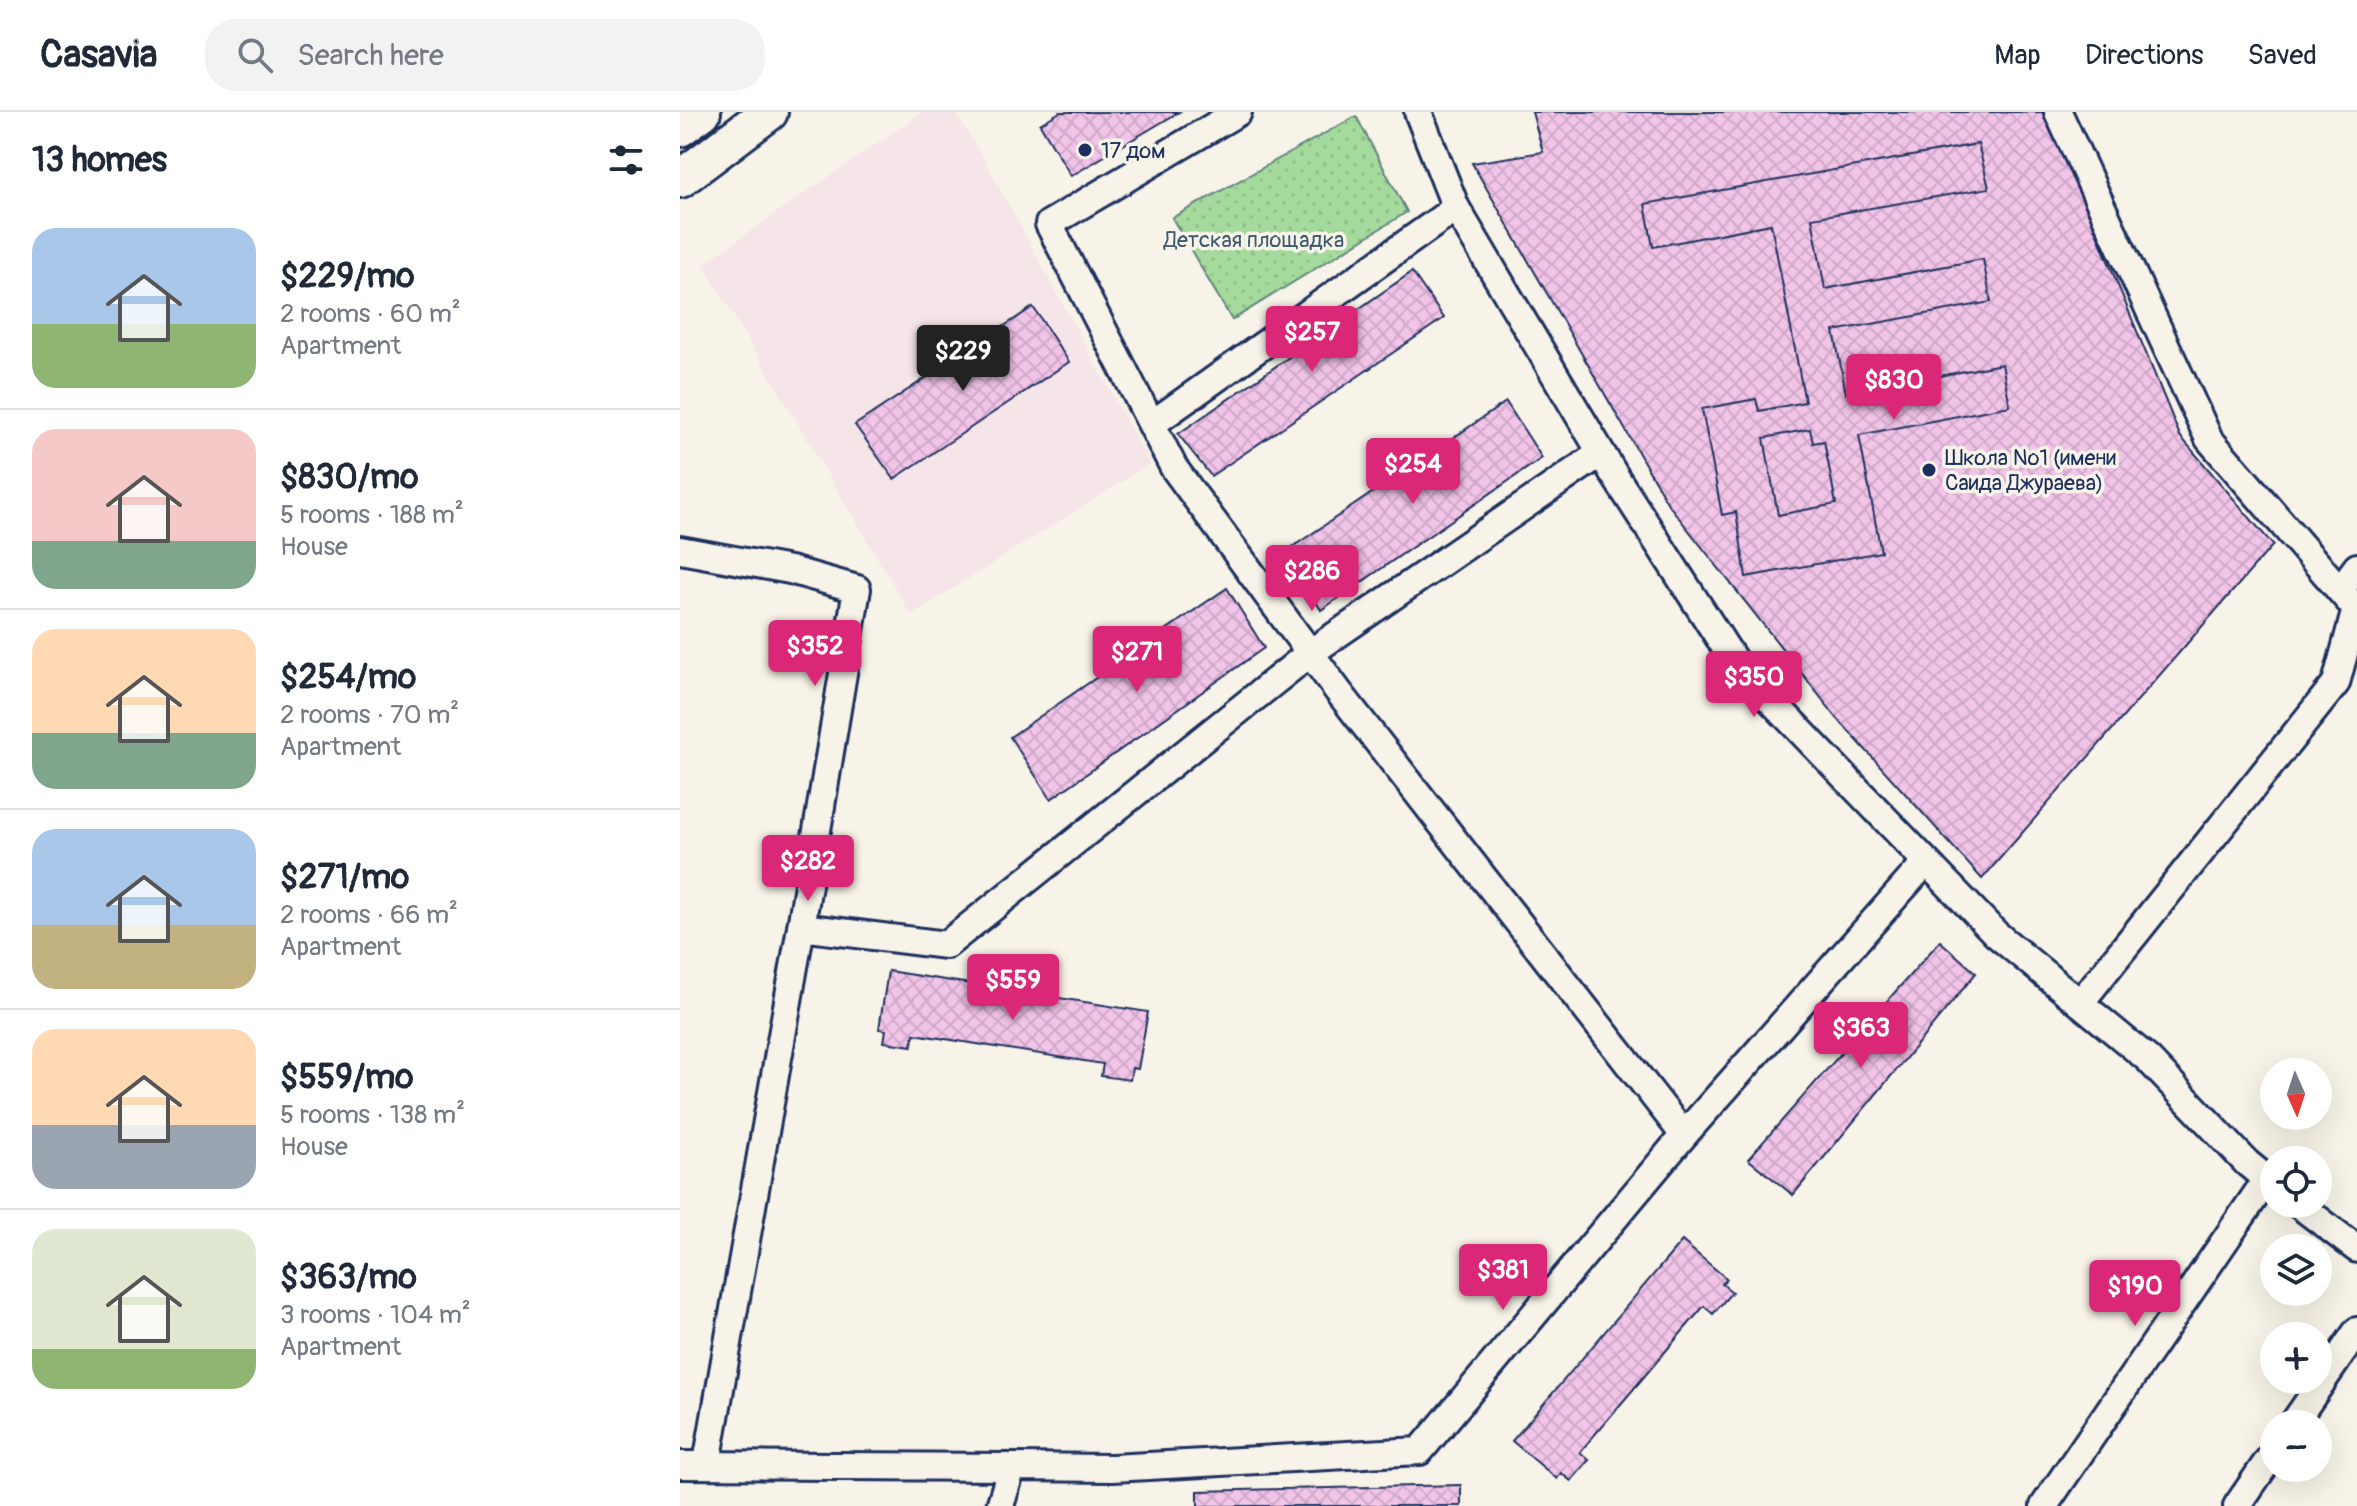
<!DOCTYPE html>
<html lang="en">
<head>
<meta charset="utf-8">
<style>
  :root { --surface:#fff; --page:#f2f2f3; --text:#1f2937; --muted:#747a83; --line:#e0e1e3; --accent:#db2777 }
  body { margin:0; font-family:Pangolin,sans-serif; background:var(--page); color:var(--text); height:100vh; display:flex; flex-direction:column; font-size:30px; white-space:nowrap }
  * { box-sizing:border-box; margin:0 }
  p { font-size:26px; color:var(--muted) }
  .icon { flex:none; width:44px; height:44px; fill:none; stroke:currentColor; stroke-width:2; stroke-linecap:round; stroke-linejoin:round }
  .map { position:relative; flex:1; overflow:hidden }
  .drawer { display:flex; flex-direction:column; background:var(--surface); width:680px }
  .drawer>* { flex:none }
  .needle { width:52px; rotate:177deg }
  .fabs { position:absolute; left:1580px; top:946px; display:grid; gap:16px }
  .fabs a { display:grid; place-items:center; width:72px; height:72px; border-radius:50%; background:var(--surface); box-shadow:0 8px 32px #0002; font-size:40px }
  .price { position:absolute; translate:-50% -68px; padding:0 18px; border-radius:8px; background:var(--accent); color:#fff; font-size:26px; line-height:52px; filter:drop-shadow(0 2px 4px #0008) }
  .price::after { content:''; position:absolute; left:50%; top:48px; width:24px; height:18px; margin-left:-12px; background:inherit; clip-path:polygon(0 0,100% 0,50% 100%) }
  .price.selected { background:#222; color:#fff }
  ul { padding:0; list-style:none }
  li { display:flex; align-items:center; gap:24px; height:200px; padding:0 32px }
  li+li { border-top:2px solid var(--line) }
  li span { display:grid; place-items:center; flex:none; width:224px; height:160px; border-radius:24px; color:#555 }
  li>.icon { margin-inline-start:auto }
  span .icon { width:96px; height:96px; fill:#fffc; stroke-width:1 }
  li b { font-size:34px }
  h2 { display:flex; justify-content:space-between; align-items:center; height:96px; padding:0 32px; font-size:34px }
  header { display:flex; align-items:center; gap:48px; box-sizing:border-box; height:112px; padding:0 40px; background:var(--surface); border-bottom:2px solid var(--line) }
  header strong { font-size:38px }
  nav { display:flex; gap:44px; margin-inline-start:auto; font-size:28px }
  .search { width:560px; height:72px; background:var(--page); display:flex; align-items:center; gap:20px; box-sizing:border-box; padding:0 28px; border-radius:32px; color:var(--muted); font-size:30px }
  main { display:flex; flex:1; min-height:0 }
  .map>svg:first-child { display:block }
  .built { fill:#f6e5e8 }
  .park { fill:url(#park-dots); stroke:#60847e; stroke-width:2 }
  .building { fill:url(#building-cross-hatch); stroke:#1b2f5e; stroke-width:2; fill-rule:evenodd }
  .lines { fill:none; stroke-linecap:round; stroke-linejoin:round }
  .street-casing { stroke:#1b2f5e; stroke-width:32 }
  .secondary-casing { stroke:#1b2f5e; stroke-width:42 }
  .street { stroke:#f7f3e8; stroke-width:26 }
  .secondary { stroke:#f7f3e8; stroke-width:36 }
  .poi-dot { fill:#1b2f5e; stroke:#f7f3e8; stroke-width:3 }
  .labels { text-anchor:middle; stroke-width:7; stroke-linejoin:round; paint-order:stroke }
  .poi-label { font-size:22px; fill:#1b2f5e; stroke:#f7f3e8; text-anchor:start }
  .park-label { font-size:22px; fill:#3e5a6e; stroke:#f7f3e8 }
</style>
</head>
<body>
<header>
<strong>Casavia</strong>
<div class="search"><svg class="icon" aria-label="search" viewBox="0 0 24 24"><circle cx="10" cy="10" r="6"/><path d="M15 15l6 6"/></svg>Search here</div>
<nav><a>Map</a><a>Directions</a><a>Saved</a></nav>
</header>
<main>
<section class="drawer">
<h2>13 homes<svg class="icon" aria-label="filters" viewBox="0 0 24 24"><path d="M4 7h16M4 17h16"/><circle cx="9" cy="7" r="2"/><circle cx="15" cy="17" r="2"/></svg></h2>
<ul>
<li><span style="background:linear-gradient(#a9c7e8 60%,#8fb573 0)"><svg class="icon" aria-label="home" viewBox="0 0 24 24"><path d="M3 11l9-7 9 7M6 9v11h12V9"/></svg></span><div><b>$229/mo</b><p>2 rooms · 60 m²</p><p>Apartment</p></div></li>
<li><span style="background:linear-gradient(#f6c9c9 70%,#7fa58c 0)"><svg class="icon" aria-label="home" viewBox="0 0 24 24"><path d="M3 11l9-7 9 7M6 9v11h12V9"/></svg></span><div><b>$830/mo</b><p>5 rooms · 188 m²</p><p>House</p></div></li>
<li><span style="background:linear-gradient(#ffd9b3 65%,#7fa58c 0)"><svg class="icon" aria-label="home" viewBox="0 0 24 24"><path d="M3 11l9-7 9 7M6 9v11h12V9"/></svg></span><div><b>$254/mo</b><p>2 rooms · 70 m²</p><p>Apartment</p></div></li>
<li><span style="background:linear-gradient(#a9c7e8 60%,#c2b280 0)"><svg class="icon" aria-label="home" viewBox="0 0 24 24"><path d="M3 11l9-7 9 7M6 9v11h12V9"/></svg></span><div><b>$271/mo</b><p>2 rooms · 66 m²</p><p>Apartment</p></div></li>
<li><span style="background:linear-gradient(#ffd9b3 60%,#9aa5b1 0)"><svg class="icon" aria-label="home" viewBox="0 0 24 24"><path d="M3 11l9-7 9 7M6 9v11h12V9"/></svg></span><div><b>$559/mo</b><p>5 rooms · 138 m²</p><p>House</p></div></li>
<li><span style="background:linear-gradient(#dfe7d0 75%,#8fb573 0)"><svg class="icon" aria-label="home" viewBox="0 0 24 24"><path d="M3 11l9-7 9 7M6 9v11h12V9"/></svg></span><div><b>$363/mo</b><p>3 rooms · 104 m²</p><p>Apartment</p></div></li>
</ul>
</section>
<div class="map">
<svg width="1677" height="1394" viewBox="0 0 1677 1394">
  <defs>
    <pattern id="park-dots" width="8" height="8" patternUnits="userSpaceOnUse" patternTransform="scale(2)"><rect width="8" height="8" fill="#a5da9d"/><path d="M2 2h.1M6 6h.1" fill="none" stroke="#8dbb8a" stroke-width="1.8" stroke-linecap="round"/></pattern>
    <pattern id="building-cross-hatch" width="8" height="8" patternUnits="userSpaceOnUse" patternTransform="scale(2)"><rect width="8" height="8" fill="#f2c4e8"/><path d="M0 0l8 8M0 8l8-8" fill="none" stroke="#cfa9c9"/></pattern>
  </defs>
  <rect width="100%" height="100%" fill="#f7f3e8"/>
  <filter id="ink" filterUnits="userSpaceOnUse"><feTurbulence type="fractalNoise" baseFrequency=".0125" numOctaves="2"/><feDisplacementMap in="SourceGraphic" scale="16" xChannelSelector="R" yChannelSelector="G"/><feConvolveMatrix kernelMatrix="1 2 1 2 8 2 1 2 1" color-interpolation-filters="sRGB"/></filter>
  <g filter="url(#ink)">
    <polygon class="built" points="242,0 275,0 305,49 470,352 231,503 23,152"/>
    <polygon class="park" points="676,4 727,100 552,208 492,106"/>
    <g class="building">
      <polygon points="380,0 499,0 391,64 360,12"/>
      <polygon points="852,0 1367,0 1500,324 1593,433 1302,767 1157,606 988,392 792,51 863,40"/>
      <path d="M1298,32l11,44 -177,30 13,71 158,-30 8,43 -157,29 12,63 156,-30 8,42 -151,29 22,117 -135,25 -10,-65 -14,3 -20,-106 54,-10 3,12 46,-9 -34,-178 -118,23 -8,-43zM1130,317l3,14 11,-2 12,63 -58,11 -14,-77z"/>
      <polygon points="732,160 764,206 531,364 498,322"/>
      <polygon points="353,195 389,250 214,367 175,313"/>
      <polygon points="826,290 862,346 641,498 605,440"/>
      <polygon points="547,476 584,536 371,687 330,625"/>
      <polygon points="1260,829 1296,861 1113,1083 1068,1047"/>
      <polygon points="208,859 468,900 458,957 452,956 450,968 421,964 423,952 234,922 232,934 204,930 206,918 199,917"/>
      <polygon points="1002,1129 1047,1167 1042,1172 1052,1180 1033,1202 1024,1194 900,1340 909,1348 891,1369 881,1361 877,1367 832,1329"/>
      <polygon points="781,1373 781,1394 518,1394 518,1379"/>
    </g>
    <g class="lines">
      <g class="street-casing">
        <g id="street">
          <polyline points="558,0 369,112 494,356 658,579 1004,1023"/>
          <polyline points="738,0 776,96 935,364 1056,552 1316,822 1468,947 1567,1051 1594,1073"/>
          <polyline points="1378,0 1529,327 1676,497 1656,571 1400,891"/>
          <polyline points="472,312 776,96"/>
          <polyline points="0,438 110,458 177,477 121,815"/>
          <polyline points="1660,478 1677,455"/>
          <polyline points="1618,1092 1677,1137"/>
          <polyline points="1613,1312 1677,1219"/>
          <polyline points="27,1351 121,815 266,833 630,541 921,341"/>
          <polyline points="0,1353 332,1355"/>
          <polyline points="320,1394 332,1355 432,1356 740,1339 1004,1023 1246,750"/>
          <polyline points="1364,1394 1587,1067"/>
          <polyline points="1557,1394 1594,1340"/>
        </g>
      </g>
      <g class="secondary-casing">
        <g id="secondary">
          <polyline points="0,16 22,0"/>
          <polyline points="0,67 89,0"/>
        </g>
      </g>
      <use href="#street" class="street"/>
      <use href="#secondary" class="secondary"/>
    </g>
  </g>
  <g class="poi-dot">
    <circle cx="405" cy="38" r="8"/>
    <circle cx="1249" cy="358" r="8"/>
  </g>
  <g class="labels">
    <g class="poi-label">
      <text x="421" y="46">17 дом</text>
      <text x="1265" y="353">Школа №1 (имени<tspan x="1265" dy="25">Саида Джураева)</tspan></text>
    </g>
    <g class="park-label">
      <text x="574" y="135">Детская площадка</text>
    </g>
  </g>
</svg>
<div class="fabs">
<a><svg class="needle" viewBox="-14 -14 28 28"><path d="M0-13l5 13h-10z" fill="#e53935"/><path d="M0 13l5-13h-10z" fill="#747a83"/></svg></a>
<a><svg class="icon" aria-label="locate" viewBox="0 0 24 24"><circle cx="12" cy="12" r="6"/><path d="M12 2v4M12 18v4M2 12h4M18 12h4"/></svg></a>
<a><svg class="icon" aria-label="layers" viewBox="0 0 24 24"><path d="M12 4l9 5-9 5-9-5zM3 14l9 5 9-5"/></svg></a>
<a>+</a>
<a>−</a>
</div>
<b class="price" style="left:632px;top:262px">$257</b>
<b class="price selected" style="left:283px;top:281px">$229</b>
<b class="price" style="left:1214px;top:310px">$830</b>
<b class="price" style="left:733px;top:394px">$254</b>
<b class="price" style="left:632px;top:501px">$286</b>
<b class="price" style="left:135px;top:576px">$352</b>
<b class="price" style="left:457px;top:582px">$271</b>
<b class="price" style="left:1074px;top:607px">$350</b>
<b class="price" style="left:128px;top:791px">$282</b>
<b class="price" style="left:333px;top:910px">$559</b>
<b class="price" style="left:1181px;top:958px">$363</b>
<b class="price" style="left:823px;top:1200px">$381</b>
<b class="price" style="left:1455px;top:1216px">$190</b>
</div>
</main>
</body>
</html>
